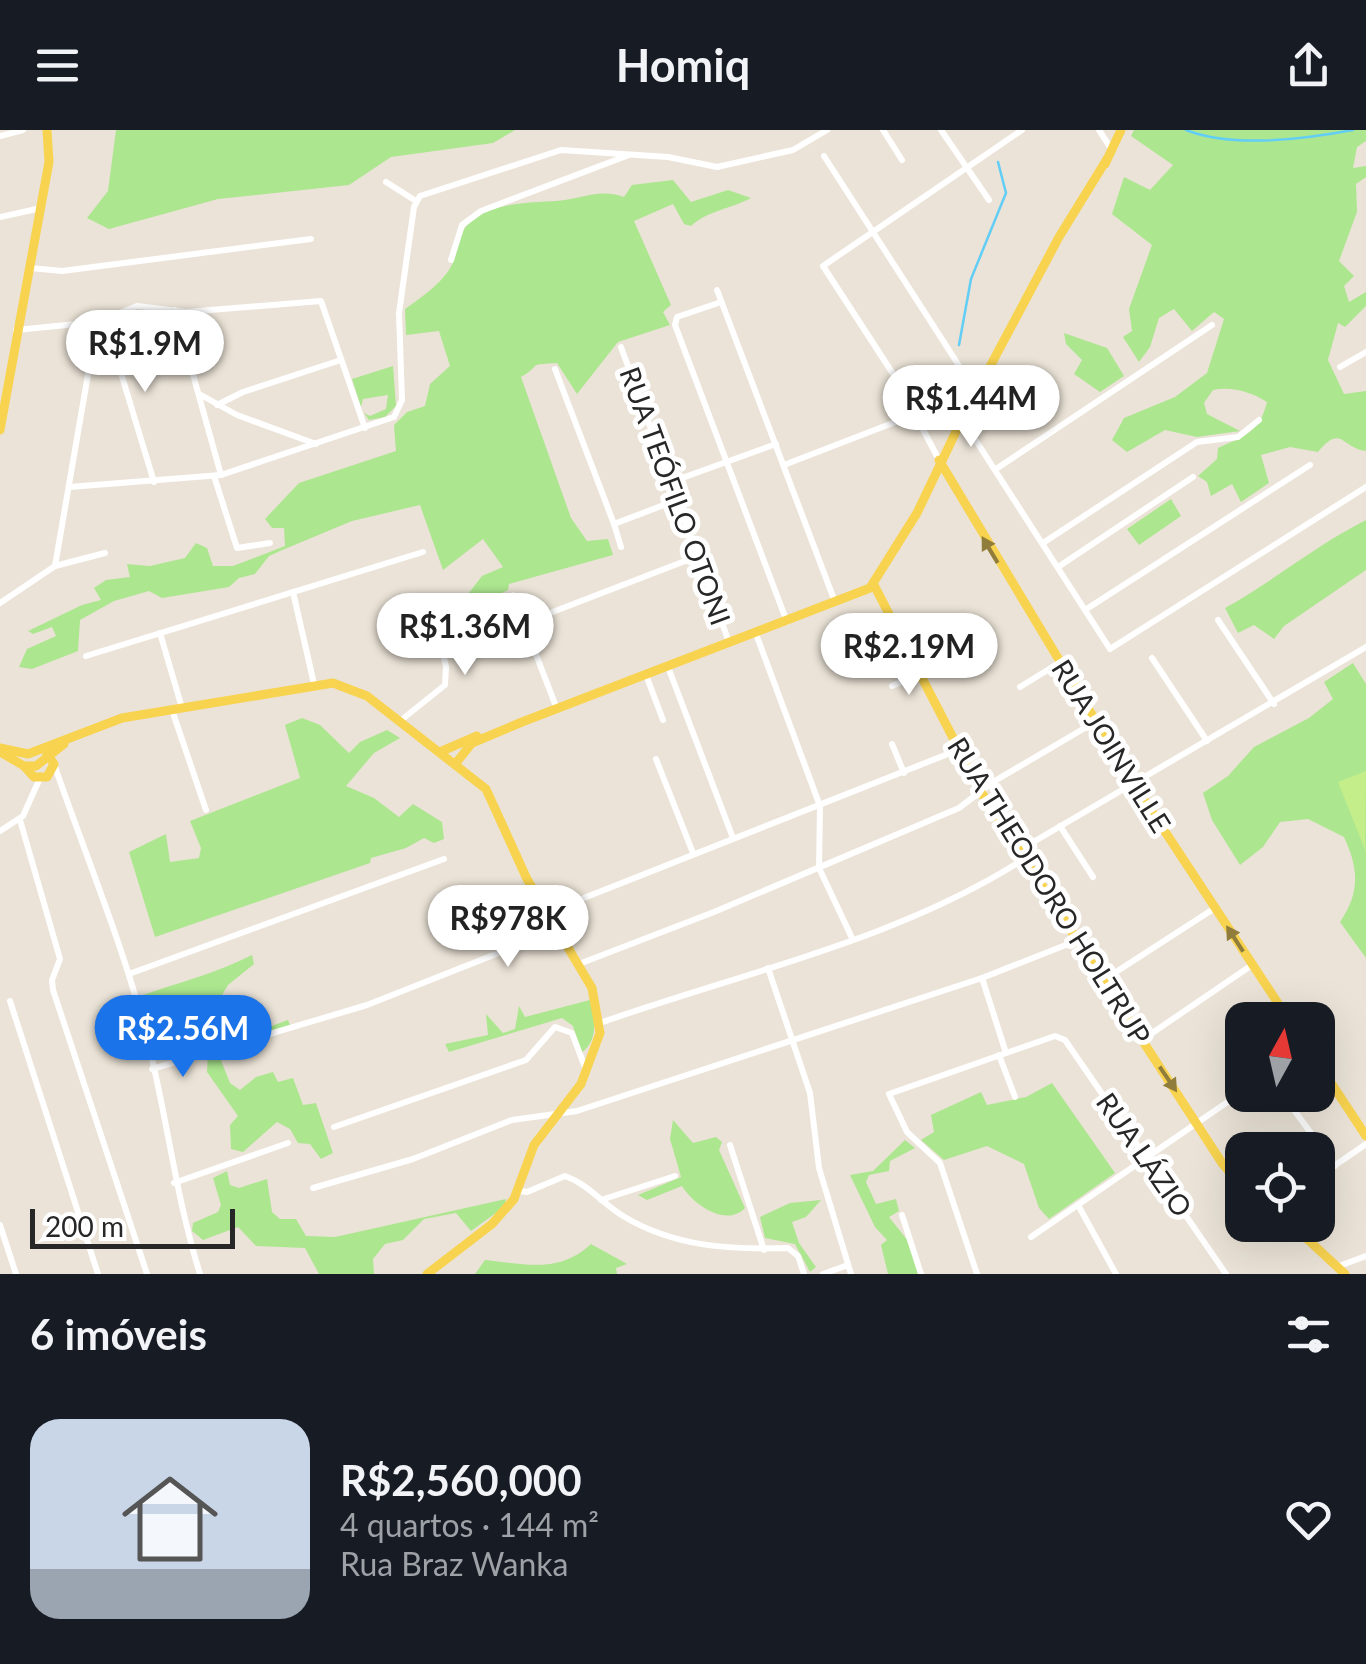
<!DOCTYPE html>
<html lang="pt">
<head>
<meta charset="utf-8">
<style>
  :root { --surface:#171b24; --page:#20242c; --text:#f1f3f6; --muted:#9ea1a6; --line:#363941; --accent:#1a73e8 }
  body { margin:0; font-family:Lato,sans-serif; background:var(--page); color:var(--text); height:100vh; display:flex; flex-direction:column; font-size:38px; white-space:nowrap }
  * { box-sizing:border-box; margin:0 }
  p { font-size:32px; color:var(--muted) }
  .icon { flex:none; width:55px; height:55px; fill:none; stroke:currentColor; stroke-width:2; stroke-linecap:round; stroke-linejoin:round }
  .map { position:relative; height:1144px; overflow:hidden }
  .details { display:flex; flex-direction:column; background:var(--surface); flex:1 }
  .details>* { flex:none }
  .needle { width:65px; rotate:8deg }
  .controls { position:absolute; left:1225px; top:872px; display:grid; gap:20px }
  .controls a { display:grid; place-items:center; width:110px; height:110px; border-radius:20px; background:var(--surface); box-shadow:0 10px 40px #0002; font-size:50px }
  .scale { position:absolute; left:30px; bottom:25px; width:205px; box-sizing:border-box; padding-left:10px; border:5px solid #272727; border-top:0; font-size:28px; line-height:35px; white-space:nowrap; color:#272727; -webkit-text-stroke:8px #fff; paint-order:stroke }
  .price { position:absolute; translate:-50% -85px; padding:0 22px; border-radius:35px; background:#fff; color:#222; font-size:32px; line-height:65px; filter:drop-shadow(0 2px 5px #0008) }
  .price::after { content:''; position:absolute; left:50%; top:60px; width:30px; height:22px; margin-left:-15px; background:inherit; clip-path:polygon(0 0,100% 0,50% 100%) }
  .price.current { background:var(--accent); color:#fff }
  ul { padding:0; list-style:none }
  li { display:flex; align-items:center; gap:30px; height:250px; padding:0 30px }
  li+li { border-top:2px solid var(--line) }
  li span { display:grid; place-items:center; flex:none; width:280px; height:200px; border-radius:30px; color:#555 }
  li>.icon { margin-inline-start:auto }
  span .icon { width:120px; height:120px; fill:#fffc; stroke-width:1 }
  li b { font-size:42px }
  h2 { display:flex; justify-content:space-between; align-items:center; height:120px; padding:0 30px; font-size:42px }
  header { display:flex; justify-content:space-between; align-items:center; height:130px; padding:0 30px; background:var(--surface); font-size:45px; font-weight:700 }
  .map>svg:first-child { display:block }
  .green { fill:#ace68f }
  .pitch { fill:#c3ee8a }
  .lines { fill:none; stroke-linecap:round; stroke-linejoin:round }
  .stream { stroke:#62cdf5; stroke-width:2.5 }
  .minor { stroke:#fff; stroke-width:6 }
  .major { stroke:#f8d34f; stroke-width:9 }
  .oneway { fill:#907d3b }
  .labels { text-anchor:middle; stroke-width:10; stroke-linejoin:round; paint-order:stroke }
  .street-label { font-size:28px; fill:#272727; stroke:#fff }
</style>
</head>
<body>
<header><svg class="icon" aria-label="menu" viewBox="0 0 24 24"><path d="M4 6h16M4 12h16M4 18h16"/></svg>Homiq<svg class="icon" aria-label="share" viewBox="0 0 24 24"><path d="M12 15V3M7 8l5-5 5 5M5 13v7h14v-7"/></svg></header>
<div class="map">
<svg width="1366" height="1144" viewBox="0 0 1366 1144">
  <rect width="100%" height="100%" fill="#ebe3d7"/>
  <g class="green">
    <polygon points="116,0 515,0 493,13 391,27 349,55 218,69 109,99 87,88 108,61"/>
    <path d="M1134,0h232v11l-9,6 -4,21 13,-2v11l-10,7 1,28 -18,49 15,15 -10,10 5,16 17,-10v14l-21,21 -7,-4 -10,37 16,34 22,-3v60c-24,-2 -24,-28 -48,1l-28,-5 -29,8 8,28 -28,19 -9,-18 -21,12 -4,-14 -9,-6 19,-17 1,-11c27,-12 42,-16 49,-46 -16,-10 -35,-16 -54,-12l-9,13 3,11 33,17 -43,6 -32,-7 -38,22 -15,-12 12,-22 51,-21 32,-24 17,-54 -10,-7 -22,19 -18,-22 -15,9 -9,29 -11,15 -16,-25 9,-6 -3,-22 23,-64 -40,-31 12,-37 26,13 23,-25 -42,-29z"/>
    <path d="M673,50l18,22 37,-12 23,8c-21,11 -44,13 -60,28l-7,-2 -11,-20 -39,17 37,84 -8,7 7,13 -52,17 -41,52 -20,-31c-33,2 -13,1 -36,14l50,141 16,23 21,-2 5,16 -104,29 -1,6 -39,19 -3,8 -21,7 37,-48 21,-9 -20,-28 -40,31 -23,-65 -68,16 -72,30 -11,5 -14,18 -16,4 -10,9 -67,11 -13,-7 -35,10 -34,19 -2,31 -46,18 -13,-2 8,-18 29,-13 -4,-9 -19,7 -5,-3 54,-26 19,-5 -7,-12 12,-8 24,-3 -3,-13 23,2 35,-8 11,-15 11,5 6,18h20l52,-20 -1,-18h-12l-7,-9 34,-36 97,-32 -2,-26 13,-13 18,-6 5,-22 20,-18 -11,-35 -33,4 -1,-26c17,-12 42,-29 49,-49 3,-7 3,-16 6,-23 15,-35 66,-34 96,-36 27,-2 42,-13 68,-4l8,-12z"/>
    <polygon points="1064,203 1107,218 1124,246 1100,262 1074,244 1082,230 1066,214"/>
    <polygon points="393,236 396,276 385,287 369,290 364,283 370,286 386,279 388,265 363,269 361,277 352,249"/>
    <polygon points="1171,369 1181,386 1139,415 1127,399"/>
    <path d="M1366,390v50l-82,56 -10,13 -20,-14 -16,8 -13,-25c49,-27 91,-63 141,-88z"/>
    <path d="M1353,533l13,21v274l-26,-36c20,-29 19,-53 4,-85l-36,-18 -28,3 -17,25 -23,18 -28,-45 -9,-27 25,-17 26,-29 55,-29 24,-19 -9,-17z"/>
    <polygon points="302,588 320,595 349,623 360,612 387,600 400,608 374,623 346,656 374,668 399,687 413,674 442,692 444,709 434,713 424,708 406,718 371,728 370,733 155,807 129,722 166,704 170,732 199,728 201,718 190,691 300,648 285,595"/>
    <path d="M252,825l2,9 -26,21 -6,10 12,40 8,2 46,-17 2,5 -82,25 -9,-6 -10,-35 -20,-7 -22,8 -4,-15c37,-13 74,-22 109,-40z"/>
    <path d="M590,870c5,18 9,40 -9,53l-8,-27 -11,-8 -113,34 -4,-8 43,-9 -2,-21 17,19 12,-4 4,-23 6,11z"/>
    <polygon points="218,923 230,953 240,960 256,947 273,942 278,952 293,948 303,975 316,973 333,1023 321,1029 310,1014 298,1013 290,999 277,992 243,1022 231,1019 230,995 238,986 207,942 208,925"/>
    <polygon points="1052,953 1115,1043 1049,1089 1039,1078 1024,1034 987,1016 944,1030 921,1010 934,1002 931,985 981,962 987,975 1026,967"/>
    <path d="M673,990l20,23 23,-6 6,5 -3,8 26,58c-19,20 -52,-4 -63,-22l-35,14 -9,-5 43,-18 -11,-38z"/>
    <polygon points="905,1010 915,1018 890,1031 889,1041 869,1045 866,1052 876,1074 896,1069 899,1081 889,1087 908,1111 919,1144 888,1144 881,1115 887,1110 875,1097 850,1045 873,1041"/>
    <polygon points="227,1041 230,1055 239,1058 267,1049 272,1082 280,1089 296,1089 306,1106 335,1107 506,1069 504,1077 471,1101 456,1083 424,1089 403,1110 385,1114 373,1129 374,1144 319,1144 305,1118 256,1116 238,1097 203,1110 192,1101 193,1093 218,1082 221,1075 213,1048"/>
    <polygon points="821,1070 806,1087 792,1092 799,1113 816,1137 810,1142 795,1114 765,1108 760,1087 790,1073"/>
    <path d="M591,1114l36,20 -11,4 1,6h-142l10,-14c41,4 74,14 106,-16z"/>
  </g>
  <polygon class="pitch" points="1366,641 1365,715 1366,722 1338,652"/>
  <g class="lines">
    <g class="stream">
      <path d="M1186,0c46,18 119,9 167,0"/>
      <polyline points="959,215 971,149 1006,63 998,32"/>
    </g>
    <g class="minor">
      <polyline points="883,0 902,30"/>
      <polyline points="941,0 989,70"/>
      <polyline points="1099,0 1112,20"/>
      <polyline points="0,6 23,0"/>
      <polyline points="824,26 976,262"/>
      <polyline points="386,52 416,71"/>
      <polyline points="0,87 41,78"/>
      <polyline points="451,130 462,95 481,81 629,25"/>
      <polyline points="30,138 62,141 311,109"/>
      <polyline points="717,160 835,472"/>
      <polyline points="721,172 677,187 675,195 787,492"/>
      <polyline points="175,180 221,345"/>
      <polyline points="104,187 154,352"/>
      <polyline points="16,200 97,192 137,176 186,182 321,171 365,298"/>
      <polyline points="621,217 729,512"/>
      <polyline points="1340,237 1366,222"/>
      <polyline points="555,239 614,394 677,370"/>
      <polyline points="201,265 237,285 316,314"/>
      <polyline points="217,275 243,262 341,230"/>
      <polyline points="962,289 1110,519 1366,357"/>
      <polyline points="939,330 897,250 823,136 1022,0"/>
      <polyline points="784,335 916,284"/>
      <polyline points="996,339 1212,195"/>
      <polyline points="214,346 237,418 270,413"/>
      <polyline points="671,352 776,314"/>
      <polyline points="69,357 221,345 394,287 402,270 399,183 414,77 420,66 561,20 668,27 717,37 793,20 827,0"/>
      <polyline points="614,394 621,417"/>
      <polyline points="1043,413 1197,312 1238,307 1259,290"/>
      <polyline points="55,436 105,423"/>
      <polyline points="1058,437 1193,347"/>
      <polyline points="293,462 314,554"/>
      <polyline points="513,465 557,579"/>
      <polyline points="0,473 55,436 97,192"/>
      <polyline points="1085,480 1310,335"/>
      <polyline points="1218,490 1274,574"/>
      <polyline points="487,492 519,481"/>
      <polyline points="524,493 698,426"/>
      <polyline points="160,503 182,578"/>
      <polyline points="756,504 820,676 819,738 852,808"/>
      <polyline points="86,526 423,422"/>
      <polyline points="1152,528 1207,611"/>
      <polyline points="668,537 733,708"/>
      <polyline points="646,545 663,590"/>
      <polyline points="892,556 919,544"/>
      <polyline points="1020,557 1059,533"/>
      <polyline points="172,580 206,680"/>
      <polyline points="400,591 445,555 446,537 437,495 458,471"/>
      <polyline points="892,614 904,643"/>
      <polyline points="656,629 693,723"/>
      <path d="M54,634c31,90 68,178 92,270 21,80 29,161 54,240"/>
      <polyline points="20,690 60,829 52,850 53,860 147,1144"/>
      <polyline points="1060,696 1093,747"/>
      <polyline points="0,701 23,686 40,648"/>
      <polyline points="1018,721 1366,517"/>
      <polyline points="546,783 958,620"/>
      <polyline points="579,834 714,782 959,678 993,652 1095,592"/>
      <polyline points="768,838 810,963 819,1038 851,1144"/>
      <polyline points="129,844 444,729"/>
      <polyline points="982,848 1006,923"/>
      <polyline points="1102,851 1215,778"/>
      <polyline points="10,871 98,1144"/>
      <path d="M600,893c141,-50 298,-83 424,-164"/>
      <polyline points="1142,910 1252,835"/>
      <polyline points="999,925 1015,967"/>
      <polyline points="152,939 367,875 557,800"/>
      <polyline points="1283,965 1335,1036"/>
      <polyline points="334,997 526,930 555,897 572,903 586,940"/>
      <polyline points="730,1015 764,1120"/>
      <polyline points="1318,1047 1366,1014"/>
      <polyline points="174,1053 288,1013"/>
      <polyline points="313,1058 413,1029 512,990 577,981 982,848 1076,811"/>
      <path d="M519,1061l8,1 38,-16c23,8 38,28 58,40 51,31 108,34 165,32l10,8 6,18"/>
      <polyline points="601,1070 675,1046"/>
      <polyline points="1078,1075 1116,1144"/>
      <polyline points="902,1085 921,1144"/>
      <polyline points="0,1095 16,1144"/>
      <polyline points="1031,1107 1242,962"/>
      <polyline points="1339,1136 1366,1126"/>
      <polyline points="823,1144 848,1135"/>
      <polyline points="977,1144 940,1033 907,1002 889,964 1055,906 1065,910 1226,1144"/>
    </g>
    <g class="major">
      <polyline points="1105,34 1121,0"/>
      <polyline points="961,291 1059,107 1107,29"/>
      <polyline points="0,300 49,32 47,0"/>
      <polyline points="939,330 1133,653 1289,890"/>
      <polyline points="874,455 981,662 1222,1033 1242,1057"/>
      <polyline points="0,618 28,624 122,588 333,553 367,566 486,659 527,749 592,858 600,903 581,954 534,1015 514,1069 492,1094 427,1144"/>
      <polyline points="442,621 477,606"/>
      <polyline points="2,623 24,636 36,636 64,614"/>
      <polyline points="456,633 472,613 522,592 870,458 917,383 962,289"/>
      <polyline points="24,636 34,647 47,647 54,634 47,624"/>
      <polyline points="1318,933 1366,1006"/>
      <polyline points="1292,1095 1345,1144"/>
    </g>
  </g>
  <defs><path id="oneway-solid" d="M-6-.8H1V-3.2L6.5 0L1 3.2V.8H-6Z" transform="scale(2.5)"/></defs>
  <g class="oneway">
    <use href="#oneway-solid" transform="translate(990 420) rotate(-121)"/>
    <use href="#oneway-solid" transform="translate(1235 809) rotate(-123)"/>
    <use href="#oneway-solid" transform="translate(1168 949) rotate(56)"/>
  </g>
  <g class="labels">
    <g class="street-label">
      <text transform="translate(675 366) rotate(70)" y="10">RUA TEÓFILO OTONI</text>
      <text transform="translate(1111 616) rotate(58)" y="10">RUA JOINVILLE</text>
      <text transform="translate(1049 761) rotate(58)" y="10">RUA THEODORO HOLTRUP</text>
      <text transform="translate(1144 1025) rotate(55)" y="10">RUA LÁZIO</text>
    </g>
  </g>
</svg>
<div class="controls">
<a><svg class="needle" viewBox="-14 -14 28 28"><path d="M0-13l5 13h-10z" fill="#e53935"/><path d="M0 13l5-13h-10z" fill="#9ea1a6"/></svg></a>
<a><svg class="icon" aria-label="locate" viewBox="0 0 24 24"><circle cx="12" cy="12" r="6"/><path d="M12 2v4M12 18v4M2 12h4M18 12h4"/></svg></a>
</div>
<div class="scale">200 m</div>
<b class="price" style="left:145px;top:265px">R$1.9M</b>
<b class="price" style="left:971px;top:320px">R$1.44M</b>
<b class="price" style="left:465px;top:548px">R$1.36M</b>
<b class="price" style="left:909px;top:568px">R$2.19M</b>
<b class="price" style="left:508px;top:840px">R$978K</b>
<b class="price current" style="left:183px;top:950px">R$2.56M</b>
</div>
<section class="details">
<h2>6 imóveis<svg class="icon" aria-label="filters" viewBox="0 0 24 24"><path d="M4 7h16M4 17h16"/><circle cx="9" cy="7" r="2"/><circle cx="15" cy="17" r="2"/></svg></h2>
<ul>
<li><span style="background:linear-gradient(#c9d6e8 75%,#9aa5b1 0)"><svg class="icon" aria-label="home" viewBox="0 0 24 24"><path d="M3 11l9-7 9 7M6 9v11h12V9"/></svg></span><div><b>R$2,560,000</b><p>4 quartos · 144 m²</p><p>Rua Braz Wanka</p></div><svg class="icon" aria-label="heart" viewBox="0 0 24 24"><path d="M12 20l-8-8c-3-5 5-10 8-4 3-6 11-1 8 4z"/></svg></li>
</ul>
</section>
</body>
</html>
